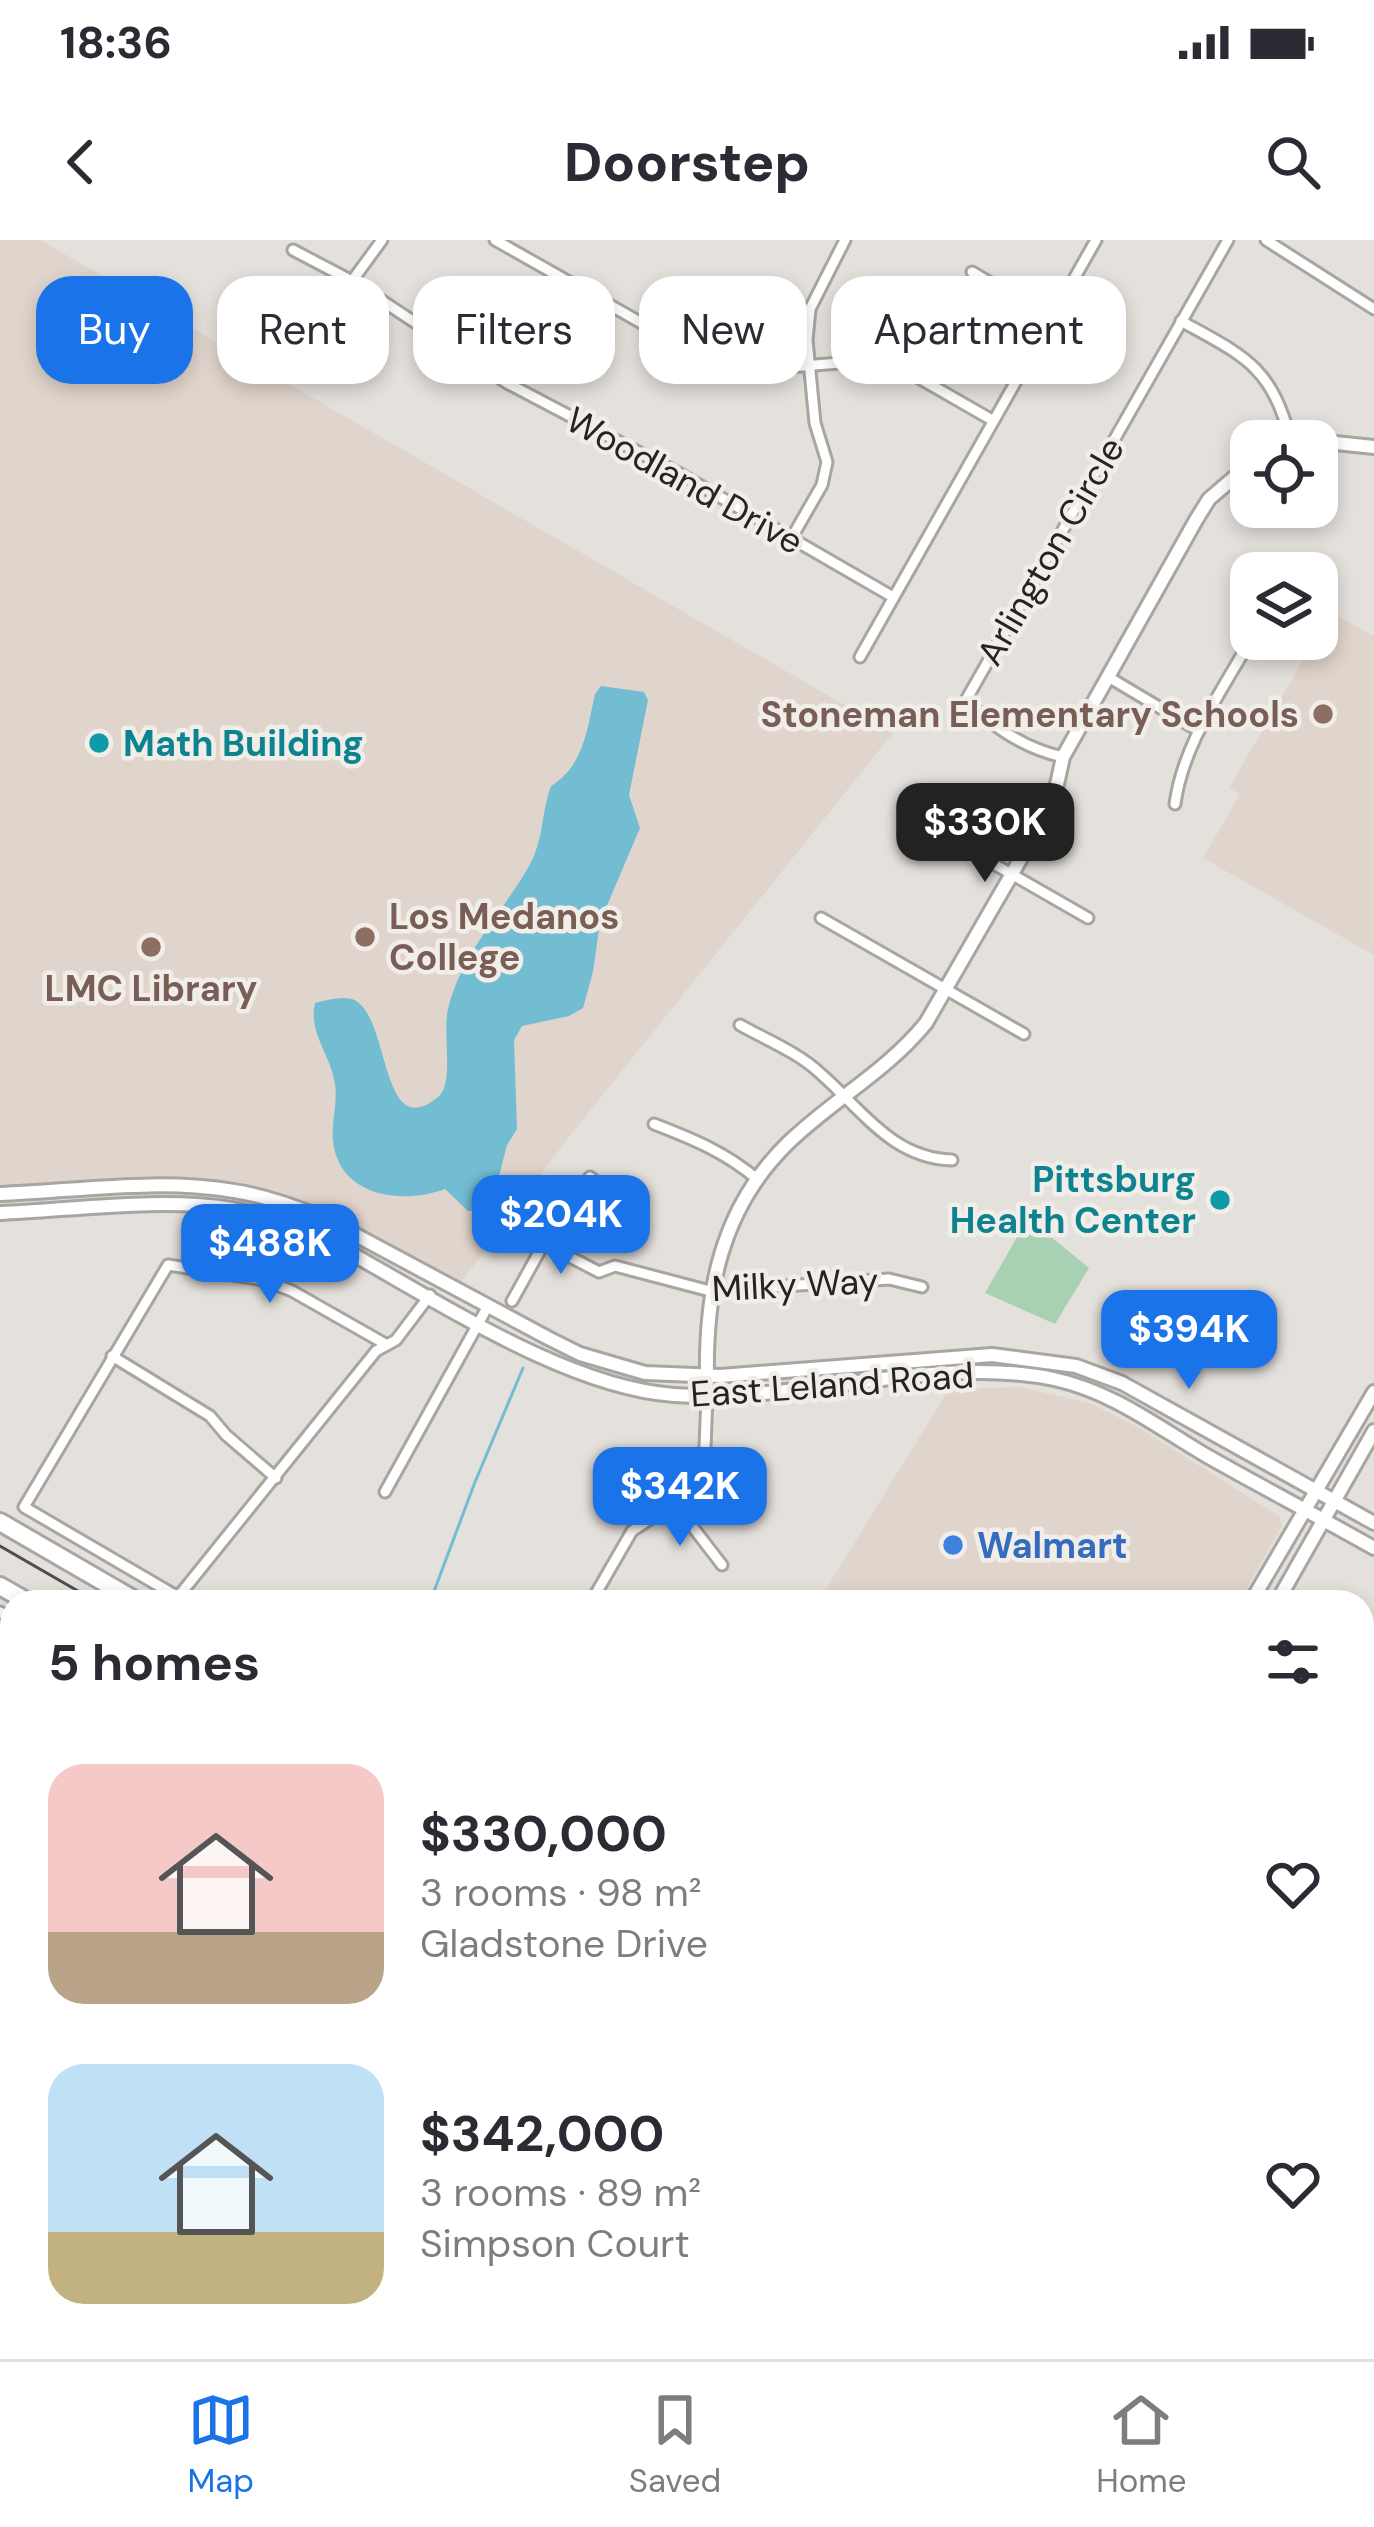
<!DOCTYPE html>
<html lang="en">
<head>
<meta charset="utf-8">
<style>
  :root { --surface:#fff; --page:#f7f7f7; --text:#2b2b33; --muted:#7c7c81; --line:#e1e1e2; --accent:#1a73e8 }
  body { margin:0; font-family:"DM Sans",sans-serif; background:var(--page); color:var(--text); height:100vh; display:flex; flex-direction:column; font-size:45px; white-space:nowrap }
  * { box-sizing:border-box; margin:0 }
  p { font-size:39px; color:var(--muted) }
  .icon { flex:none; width:66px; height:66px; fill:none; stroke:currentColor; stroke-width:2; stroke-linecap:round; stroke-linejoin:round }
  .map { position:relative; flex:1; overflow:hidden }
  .drawer { position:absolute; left:0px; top:1350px; width:1374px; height:771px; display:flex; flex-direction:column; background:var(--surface); border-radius:36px 36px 0 0; box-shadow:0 6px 18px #0003 }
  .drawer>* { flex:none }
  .hud { position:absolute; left:36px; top:36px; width:1302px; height:108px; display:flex; gap:24px }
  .buttons { position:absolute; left:1230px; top:180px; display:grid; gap:24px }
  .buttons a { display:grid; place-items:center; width:108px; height:108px; border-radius:24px; background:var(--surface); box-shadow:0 6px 18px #0003; font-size:60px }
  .price { position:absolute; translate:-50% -102px; padding:0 27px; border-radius:24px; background:var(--accent); color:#fff; font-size:39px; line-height:78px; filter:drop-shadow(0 3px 6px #0008) }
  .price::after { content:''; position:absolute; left:50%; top:72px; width:36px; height:27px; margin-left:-18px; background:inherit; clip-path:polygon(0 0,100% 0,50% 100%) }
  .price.selected { background:#222; color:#fff }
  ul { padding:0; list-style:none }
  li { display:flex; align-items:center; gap:36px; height:300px; padding:0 48px }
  li span { display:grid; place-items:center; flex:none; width:336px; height:240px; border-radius:36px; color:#555 }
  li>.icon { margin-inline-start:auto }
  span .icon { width:144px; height:144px; fill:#fffc; stroke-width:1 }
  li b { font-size:51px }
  h2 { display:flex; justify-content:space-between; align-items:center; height:144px; padding:0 48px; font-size:51px }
  .chip { padding:0 42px; border-radius:36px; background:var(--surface); box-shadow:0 6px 18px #0003; font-size:42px; line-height:108px }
  .chip.selected { background:var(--accent); color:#fff }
  .status { display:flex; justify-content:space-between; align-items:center; height:84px; padding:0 60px; background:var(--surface); direction:ltr }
  .status svg { height:33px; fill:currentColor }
  header { display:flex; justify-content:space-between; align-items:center; height:156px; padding:0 48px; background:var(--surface); font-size:54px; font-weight:800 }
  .tab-bar { display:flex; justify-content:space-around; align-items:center; height:168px; border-top:3px solid var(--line); background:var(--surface); font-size:33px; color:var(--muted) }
  .tab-bar a { display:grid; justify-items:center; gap:6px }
  .tab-bar .selected { color:var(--accent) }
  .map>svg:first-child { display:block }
  .built { fill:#e0d5cc }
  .green { fill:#a8d0b3 }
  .water { fill:#73bdd3 }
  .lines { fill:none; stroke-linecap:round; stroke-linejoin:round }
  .stream { stroke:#73bdd3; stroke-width:3 }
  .street-casing { stroke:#a9a5a1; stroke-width:15 }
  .secondary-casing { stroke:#a9a5a1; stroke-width:18 }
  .highway-casing { stroke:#a9a5a1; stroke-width:22 }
  .street { stroke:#fff; stroke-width:9 }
  .secondary { stroke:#fff; stroke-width:12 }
  .highway { stroke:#fff; stroke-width:16 }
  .tram { stroke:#504d4c; stroke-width:3 }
  .rail-casing { stroke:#504d4c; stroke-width:8 }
  .rail { stroke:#f1ede9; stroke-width:3; stroke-dasharray:9; stroke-linecap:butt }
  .education-dot { fill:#8d6e63; stroke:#f1ede9; stroke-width:4.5 }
  .culture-dot { fill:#0f9aa8; stroke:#f1ede9; stroke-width:4.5 }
  .shop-dot { fill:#3f7fe0; stroke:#f1ede9; stroke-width:4.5 }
  .labels { text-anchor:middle; stroke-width:9; stroke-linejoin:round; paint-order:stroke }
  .street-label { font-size:36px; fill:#262423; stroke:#f1ede9 }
  .education-label { font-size:36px; font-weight:bold; fill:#785e54; stroke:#f1ede9; text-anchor:end }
  .culture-label { font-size:36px; font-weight:bold; fill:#0d838f; stroke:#f1ede9; text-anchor:start }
  .shop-label { font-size:36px; font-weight:bold; fill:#366cbe; stroke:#f1ede9; text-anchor:start }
</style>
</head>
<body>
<div class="status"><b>18:36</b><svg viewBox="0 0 49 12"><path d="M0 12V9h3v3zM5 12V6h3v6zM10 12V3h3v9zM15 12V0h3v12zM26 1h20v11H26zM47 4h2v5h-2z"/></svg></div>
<header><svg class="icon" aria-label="back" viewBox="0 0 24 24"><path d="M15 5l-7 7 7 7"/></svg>Doorstep<svg class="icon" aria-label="search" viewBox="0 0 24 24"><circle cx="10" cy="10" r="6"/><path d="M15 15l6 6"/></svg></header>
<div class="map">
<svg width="1374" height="2119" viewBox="0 0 1374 2119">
  <rect width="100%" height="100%" fill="#e4e0dc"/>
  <g class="built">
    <polygon points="0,0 40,0 893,493 565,902 456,1049 280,961 182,947 0,954"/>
    <polygon points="1331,372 1374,396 1374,715 1203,618 1240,554 1229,548"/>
    <polygon points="1020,1147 1092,1164 1138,1187 1279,1276 1282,1286 1239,1362 818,1362 949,1149"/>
    <polygon points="0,1379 12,1387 12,2109 798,2109 792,2119 0,2119"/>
    <polygon points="882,2109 1040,2109 1035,2119 900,2119"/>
    <polygon points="1070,2109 1227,2109 1246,2119 1065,2119"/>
  </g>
  <polygon class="green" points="1028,978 1089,1028 1055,1084 985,1053"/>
  <path class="water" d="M601,446l43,6 4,8 -19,95 11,33 -40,94 -7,50 -10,36 -14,8 -47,10 -8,14 3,89 -10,16 -10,39 -17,26 -12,1 -23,-22c-43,16 -106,8 -112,-48 -2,-19 5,-38 2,-57 -4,-29 -27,-51 -20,-81 11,-3 26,-7 37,-4 39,13 27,147 86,98 17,-14 4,-63 10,-88 14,-57 53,-94 81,-143 15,-26 12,-53 22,-80 33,-20 36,-57 44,-92z"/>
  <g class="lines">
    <g class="stream">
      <polyline points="430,1362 475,1242 523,1128"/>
      <polyline points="192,2119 194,2109"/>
      <polyline points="526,2119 533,2109"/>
    </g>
    <g class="street-casing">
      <g id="street">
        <polyline points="495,0 705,119 753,130 877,120 898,126 992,180"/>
        <polyline points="1266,0 1374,69"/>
        <polyline points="293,10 352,41 507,143 682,235 893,357"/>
        <polyline points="972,32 1050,78"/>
        <polyline points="352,41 382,0"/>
        <path d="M1181,81c65,36 90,45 110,120"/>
        <polyline points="791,299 822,245 827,222 815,183 807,100 810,69 845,0"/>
        <polyline points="1294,333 1306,325 1324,324"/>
        <polyline points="860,417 1096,0"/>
        <polyline points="1110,438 1199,491"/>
        <path d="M1063,517c-37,-8 -71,-30 -97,-57l262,-460"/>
        <path d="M1175,564c8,-60 47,-113 76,-165"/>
        <polyline points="905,573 1088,678"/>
        <polyline points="821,678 1024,794"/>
        <path d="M740,785c27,15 59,28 81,49 41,36 71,84 131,86"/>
        <path d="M654,884c39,15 73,29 104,56"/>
        <path d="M297,987c3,20 -8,42 -20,58l-2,-15 28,-60"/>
        <polyline points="543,1003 599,1032 615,1026 710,1051 889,1039 922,1047"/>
        <polyline points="512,1061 553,987 590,937 616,957"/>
        <polyline points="387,1105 292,1051 264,1040 168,1025 24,1267 178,1357 376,1111 396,1100 430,1055"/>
        <polyline points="112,1116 210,1176 226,1195 276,1238"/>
        <polyline points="385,1252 488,1066"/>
        <polyline points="675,1264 722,1325"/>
        <polyline points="591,1362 632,1291 690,1253 705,1207 707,1156"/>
        <polyline points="0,1372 12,1379"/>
        <polyline points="0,1675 12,1677"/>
        <polyline points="1362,1833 1374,1814"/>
        <polyline points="1046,2119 1052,2109"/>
      </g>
    </g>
    <g class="secondary-casing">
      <g id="secondary">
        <polyline points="1317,201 1374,207"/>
        <path d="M0,954c76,-3 159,-16 234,-3 32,5 61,16 90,27l224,120 32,16 65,19 75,3 272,-21 84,11 46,17 252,140"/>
        <path d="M0,973c71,-3 163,-16 232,-4 28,5 54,14 80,23 104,54 246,155 362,163 120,9 263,-41 380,-16 59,13 102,47 153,77 55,31 112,61 167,92"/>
        <path d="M707,1142c-2,-89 13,-172 80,-238 45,-44 98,-71 139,-121l117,-203 11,-22 9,-41 133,-237 13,-21 42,-36"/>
        <polyline points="1251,1362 1374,1152"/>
        <polyline points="1277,1362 1374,1191"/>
        <polyline points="0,1870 12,1863"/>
        <polyline points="1277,2109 1295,2119"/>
      </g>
    </g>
    <g class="highway-casing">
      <g id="highway">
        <polyline points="0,1282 138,1362"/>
        <polyline points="0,1346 28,1362"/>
        <polyline points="1362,2045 1374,2051"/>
        <polyline points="1362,2103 1374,2109"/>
      </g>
    </g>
    <use href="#street" class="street"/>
    <use href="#secondary" class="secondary"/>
    <use href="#highway" class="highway"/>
    <g class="tram">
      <polyline points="0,1306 97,1362"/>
      <polyline points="1362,2074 1374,2081"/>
    </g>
    <g class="rail-casing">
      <g id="rail">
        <polyline points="0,1652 12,1655"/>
        <polyline points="502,2119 510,2109"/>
      </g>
    </g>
    <use href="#rail" class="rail"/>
  </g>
  <g class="education-dot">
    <circle cx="1323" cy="474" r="12"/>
    <circle cx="365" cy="697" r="12"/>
    <circle cx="151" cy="707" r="12"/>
  </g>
  <g class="culture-dot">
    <circle cx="99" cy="503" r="12"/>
    <circle cx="1220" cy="960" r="12"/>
  </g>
  <circle class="shop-dot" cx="953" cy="1305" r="12"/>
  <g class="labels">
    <g class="street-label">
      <text transform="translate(685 240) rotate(29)" y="13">Woodland Drive</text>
      <text transform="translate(1050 311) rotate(-60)" y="13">Arlington Circle</text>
      <text transform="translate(795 1044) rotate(-3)" y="13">Milky Way</text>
      <text transform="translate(832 1144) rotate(-4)" y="13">East Leland Road</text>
    </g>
    <g class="education-label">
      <text x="1299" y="487">Stoneman Elementary Schools</text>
      <text x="389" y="689" text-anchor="start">Los Medanos<tspan x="389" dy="41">College</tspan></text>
      <text x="151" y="761" text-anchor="middle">LMC Library</text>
    </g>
    <g class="culture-label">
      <text x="123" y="516">Math Building</text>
      <text x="1196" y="952" text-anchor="end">Pittsburg<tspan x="1196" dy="41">Health Center</tspan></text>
    </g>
    <g class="shop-label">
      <text x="977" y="1318">Walmart</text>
    </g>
  </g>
</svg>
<div class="buttons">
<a><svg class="icon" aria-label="locate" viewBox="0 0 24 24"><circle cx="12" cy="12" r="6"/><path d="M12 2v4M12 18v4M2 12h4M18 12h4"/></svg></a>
<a><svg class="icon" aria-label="layers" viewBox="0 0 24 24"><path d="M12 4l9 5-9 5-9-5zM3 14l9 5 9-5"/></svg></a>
</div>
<b class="price selected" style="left:985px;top:645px">$330K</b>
<b class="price" style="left:561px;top:1037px">$204K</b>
<b class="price" style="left:270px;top:1066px">$488K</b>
<b class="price" style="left:1189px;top:1152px">$394K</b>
<b class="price" style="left:680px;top:1309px">$342K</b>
<div class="hud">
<a class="chip selected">Buy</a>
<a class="chip">Rent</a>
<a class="chip">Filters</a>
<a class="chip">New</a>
<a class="chip">Apartment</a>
</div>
<section class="drawer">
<h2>5 homes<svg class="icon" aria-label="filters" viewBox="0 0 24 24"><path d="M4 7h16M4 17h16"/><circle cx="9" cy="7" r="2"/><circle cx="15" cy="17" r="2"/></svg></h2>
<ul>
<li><span style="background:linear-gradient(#f6c9c9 70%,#b9a48a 0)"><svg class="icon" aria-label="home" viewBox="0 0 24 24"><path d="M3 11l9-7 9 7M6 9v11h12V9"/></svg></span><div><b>$330,000</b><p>3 rooms · 98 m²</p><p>Gladstone Drive</p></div><svg class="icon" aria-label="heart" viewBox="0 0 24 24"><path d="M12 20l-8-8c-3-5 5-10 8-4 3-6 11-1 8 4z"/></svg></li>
<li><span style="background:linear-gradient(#bfe0f5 70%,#c2b280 0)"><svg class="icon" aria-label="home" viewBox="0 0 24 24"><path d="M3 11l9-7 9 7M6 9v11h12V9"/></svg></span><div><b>$342,000</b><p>3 rooms · 89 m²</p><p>Simpson Court</p></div><svg class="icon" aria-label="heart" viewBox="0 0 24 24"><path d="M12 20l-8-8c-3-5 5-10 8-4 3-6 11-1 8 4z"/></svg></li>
</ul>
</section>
</div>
<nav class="tab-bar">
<a class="selected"><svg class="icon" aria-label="map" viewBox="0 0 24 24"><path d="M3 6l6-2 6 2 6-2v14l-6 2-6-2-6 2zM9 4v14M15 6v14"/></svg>Map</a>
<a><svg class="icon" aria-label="saved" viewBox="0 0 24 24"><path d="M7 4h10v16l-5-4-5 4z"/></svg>Saved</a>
<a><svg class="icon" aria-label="home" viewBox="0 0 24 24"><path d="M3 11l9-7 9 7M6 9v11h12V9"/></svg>Home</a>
</nav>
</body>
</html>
